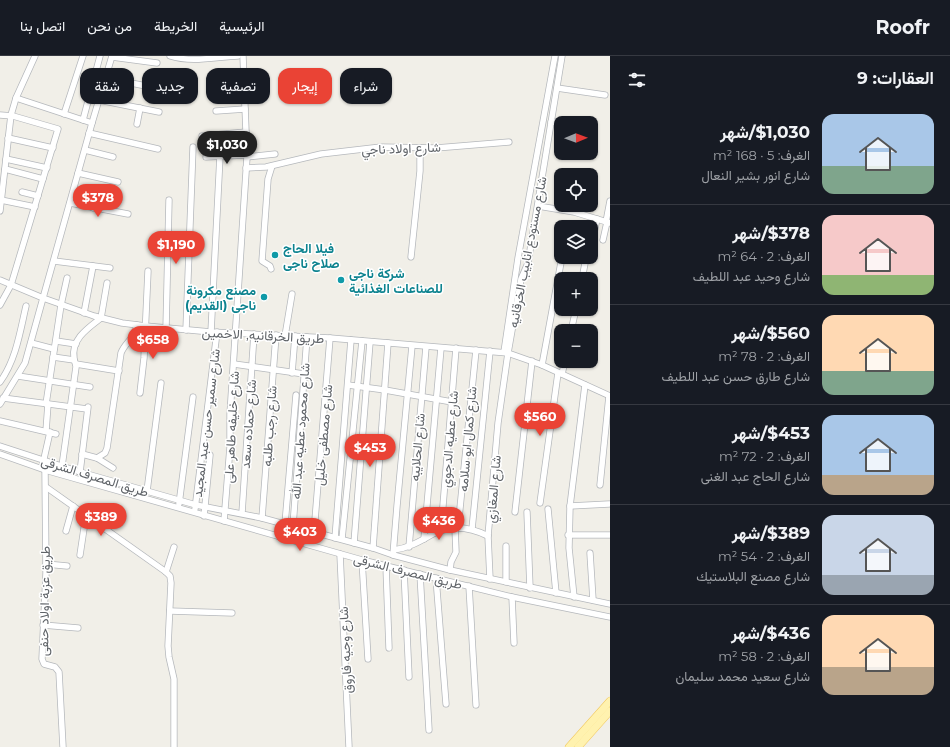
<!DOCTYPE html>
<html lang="ar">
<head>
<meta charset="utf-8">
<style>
  :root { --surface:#171b24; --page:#20242c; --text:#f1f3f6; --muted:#9ea1a6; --line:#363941; --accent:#ea4335 }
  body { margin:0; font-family:Montserrat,Vazirmatn,sans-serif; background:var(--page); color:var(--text); direction:rtl; height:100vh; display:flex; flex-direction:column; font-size:15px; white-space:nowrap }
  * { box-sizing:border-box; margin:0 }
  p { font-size:13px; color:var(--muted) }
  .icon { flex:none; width:22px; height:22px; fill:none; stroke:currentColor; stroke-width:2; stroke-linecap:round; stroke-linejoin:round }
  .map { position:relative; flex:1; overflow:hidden; direction:ltr }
  .panel { display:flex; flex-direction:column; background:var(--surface); width:340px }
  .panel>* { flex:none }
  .hud { position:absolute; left:12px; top:12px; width:380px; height:36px; direction:rtl; display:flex; gap:8px }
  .needle { width:26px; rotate:89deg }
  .fabs { position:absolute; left:554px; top:60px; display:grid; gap:8px }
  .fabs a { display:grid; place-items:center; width:44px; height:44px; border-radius:8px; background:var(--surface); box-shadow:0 1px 3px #0004; font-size:20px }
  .price { position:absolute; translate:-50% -34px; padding:0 9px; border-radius:14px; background:var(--accent); color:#fff; font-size:13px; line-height:26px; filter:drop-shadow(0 1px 2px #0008) }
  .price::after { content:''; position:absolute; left:50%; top:24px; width:12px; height:9px; margin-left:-6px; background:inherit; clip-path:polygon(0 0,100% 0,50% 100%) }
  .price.selected { background:#222; color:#fff }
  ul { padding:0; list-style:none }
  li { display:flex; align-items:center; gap:12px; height:100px; padding:0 16px }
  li+li { border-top:1px solid var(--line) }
  li span { display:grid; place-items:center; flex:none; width:112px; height:80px; border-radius:12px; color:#555 }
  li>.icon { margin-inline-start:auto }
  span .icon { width:48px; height:48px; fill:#fffc; stroke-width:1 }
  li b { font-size:17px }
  h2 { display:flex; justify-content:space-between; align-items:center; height:48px; padding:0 16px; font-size:17px }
  .chip { padding:0 14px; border-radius:12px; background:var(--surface); box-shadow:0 1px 3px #0004; font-size:14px; line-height:36px }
  .chip.selected { background:var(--accent); color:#fff }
  header { display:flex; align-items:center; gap:24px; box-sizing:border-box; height:56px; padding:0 20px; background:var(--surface); border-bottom:1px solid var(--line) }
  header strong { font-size:19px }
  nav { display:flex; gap:22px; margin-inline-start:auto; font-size:14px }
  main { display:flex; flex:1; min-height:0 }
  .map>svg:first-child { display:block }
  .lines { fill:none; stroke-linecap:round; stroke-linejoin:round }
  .minor-casing { stroke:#b5b8bc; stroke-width:7 }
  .major-casing { stroke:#f2c960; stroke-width:8 }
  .minor { stroke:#fff; stroke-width:5.5 }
  .major { stroke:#fff2af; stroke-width:7 }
  .culture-dot { fill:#0f9aa8; stroke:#fff; stroke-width:1.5 }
  .labels { text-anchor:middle; stroke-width:3; stroke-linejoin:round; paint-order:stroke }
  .street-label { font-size:13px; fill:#5f6368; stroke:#fff }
  .culture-label { font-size:13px; font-weight:bold; fill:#0d838f; stroke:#fff; text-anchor:start }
</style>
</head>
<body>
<header>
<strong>Roofr</strong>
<nav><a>الرئيسية</a><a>الخريطة</a><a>من نحن</a><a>اتصل بنا</a></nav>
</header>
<main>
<section class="panel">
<h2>العقارات: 9<svg class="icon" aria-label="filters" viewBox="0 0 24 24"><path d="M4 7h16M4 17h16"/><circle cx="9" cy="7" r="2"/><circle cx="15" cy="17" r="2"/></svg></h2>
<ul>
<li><span style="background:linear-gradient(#a9c7e8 65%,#7fa58c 0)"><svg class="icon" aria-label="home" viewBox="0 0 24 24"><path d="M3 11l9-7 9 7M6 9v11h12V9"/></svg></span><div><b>$1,030/شهر</b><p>الغرف: 5 · 168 m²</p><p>شارع انور بشير النعال</p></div></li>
<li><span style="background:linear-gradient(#f6c9c9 75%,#8fb573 0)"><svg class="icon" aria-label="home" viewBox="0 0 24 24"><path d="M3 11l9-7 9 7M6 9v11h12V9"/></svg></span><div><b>$378/شهر</b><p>الغرف: 2 · 64 m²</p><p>شارع وحيد عبد اللطيف</p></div></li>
<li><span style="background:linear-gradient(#ffd9b3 70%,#7fa58c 0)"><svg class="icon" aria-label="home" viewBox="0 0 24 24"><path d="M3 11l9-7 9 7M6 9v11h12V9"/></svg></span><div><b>$560/شهر</b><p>الغرف: 2 · 78 m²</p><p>شارع طارق حسن عبد اللطيف</p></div></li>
<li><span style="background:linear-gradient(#a9c7e8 75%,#b9a48a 0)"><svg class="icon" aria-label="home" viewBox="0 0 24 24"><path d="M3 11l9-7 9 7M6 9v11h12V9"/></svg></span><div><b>$453/شهر</b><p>الغرف: 2 · 72 m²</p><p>شارع الحاج عبد الغنى</p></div></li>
<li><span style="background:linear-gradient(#c9d6e8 75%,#9aa5b1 0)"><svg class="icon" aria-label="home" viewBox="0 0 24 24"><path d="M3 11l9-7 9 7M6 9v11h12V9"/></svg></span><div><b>$389/شهر</b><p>الغرف: 2 · 54 m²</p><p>شارع مصنع البلاستيك</p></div></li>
<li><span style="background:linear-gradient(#ffd9b3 65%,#b9a48a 0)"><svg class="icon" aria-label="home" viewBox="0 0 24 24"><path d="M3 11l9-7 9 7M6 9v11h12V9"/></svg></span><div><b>$436/شهر</b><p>الغرف: 2 · 58 m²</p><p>شارع سعيد محمد سليمان</p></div></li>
</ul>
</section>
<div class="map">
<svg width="610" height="691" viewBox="0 0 610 691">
  <rect width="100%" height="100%" fill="#f1efe8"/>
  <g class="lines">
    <g class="minor-casing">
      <g id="minor">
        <polyline points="112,0 92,67 43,242 94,260 122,267 146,270 211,276 330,282 508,297 542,309 610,340"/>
        <path d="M170,0c22,7 45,1 68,0"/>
        <polyline points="112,1 157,7"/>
        <polyline points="106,22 156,32"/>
        <polyline points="557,32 605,39"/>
        <polyline points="16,42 92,67"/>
        <polyline points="99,44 159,56"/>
        <polyline points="216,55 245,53"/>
        <polyline points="64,58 83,0"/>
        <polyline points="0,59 13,60 58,73 11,229 0,249"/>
        <polyline points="83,64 100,0"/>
        <polyline points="551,66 561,67"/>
        <polyline points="137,68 140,52"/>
        <polyline points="89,77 158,93"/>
        <polyline points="202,80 246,76"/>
        <polyline points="8,82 53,92"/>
        <polyline points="85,94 113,101"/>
        <polyline points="206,101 247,99"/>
        <polyline points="247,101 275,98"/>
        <polyline points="6,103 47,112"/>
        <polyline points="246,112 266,111 321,98 381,91 436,92 509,86"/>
        <polyline points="5,113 43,123"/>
        <polyline points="78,117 118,126"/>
        <polyline points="22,136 38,140"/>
        <polyline points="1,144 35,151"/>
        <polyline points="70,147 128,158"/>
        <polyline points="538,150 574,156 610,167"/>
        <polyline points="93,152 97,132"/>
        <polyline points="0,155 11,59 16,42 35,0"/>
        <polyline points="606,166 610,145"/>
        <polyline points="603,184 607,166"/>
        <polyline points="591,191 597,163"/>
        <polyline points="411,201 420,115 420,92"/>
        <polyline points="54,205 110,212"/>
        <polyline points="271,213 270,210 262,205 268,123 272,110"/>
        <polyline points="582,223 586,202"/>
        <polyline points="0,224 43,242 25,307 0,348"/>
        <polyline points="84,257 93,210"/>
        <polyline points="166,273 169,144"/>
        <polyline points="186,274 193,91"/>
        <polyline points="571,275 576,253"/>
        <polyline points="211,276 220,100"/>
        <polyline points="285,280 292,238"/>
        <polyline points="56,285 76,288"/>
        <polyline points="31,287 54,293"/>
        <polyline points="504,296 518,202 555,0"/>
        <polyline points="53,301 74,304"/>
        <polyline points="76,308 119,315"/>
        <polyline points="234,308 304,318"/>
        <polyline points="542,309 562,201"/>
        <polyline points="292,317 295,280"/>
        <polyline points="562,318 565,305"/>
        <polyline points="18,320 90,331"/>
        <path d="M0,326c16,-22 20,-50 26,-76"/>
        <polyline points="348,329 385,334 452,346"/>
        <polyline points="140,337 144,302 148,215"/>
        <polyline points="3,342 87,353"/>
        <polyline points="46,348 61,249 67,222"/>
        <polyline points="0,365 56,378"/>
        <polyline points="46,375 48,348"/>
        <polyline points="0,390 80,416 196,449 262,462 373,492 393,499 450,514 610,548"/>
        <polyline points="0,398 45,414 362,504 512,541 610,561"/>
        <polyline points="82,398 97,402 113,412"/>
        <path d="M97,402l8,-5 2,-5 14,-95c4,-11 14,-14 16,-28"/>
        <polyline points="43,407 50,376"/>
        <path d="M62,410l14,-99c0,-3 -2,-6 -2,-9 -3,-19 14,-30 27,-40l6,-35"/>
        <polyline points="45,414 46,517 42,603 44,608 55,611 59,616 63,691"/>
        <polyline points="80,416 88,351"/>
        <polyline points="600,429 609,340"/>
        <polyline points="46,431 166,516 170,520 171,527 168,590 169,601 174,623 174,691"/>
        <polyline points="147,435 161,327"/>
        <polyline points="540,447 558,317"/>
        <polyline points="179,448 193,341"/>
        <polyline points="570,450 609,448"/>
        <polyline points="195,453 217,276"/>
        <polyline points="548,453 556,537"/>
        <polyline points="515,456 532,305"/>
        <polyline points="527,456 530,532"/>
        <polyline points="242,457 254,278"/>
        <polyline points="204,460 210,399"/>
        <polyline points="262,462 276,279"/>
        <polyline points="224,465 230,391 230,358 247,101 243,0"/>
        <polyline points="285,468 296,339"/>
        <polyline points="293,470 307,281"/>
        <polyline points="458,472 476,294"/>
        <polyline points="472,473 490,295"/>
        <polyline points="441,474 456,292"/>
        <polyline points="66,475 73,450"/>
        <polyline points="314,476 330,282"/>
        <polyline points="568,479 610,479"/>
        <polyline points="278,480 281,467"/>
        <polyline points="335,482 351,284"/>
        <polyline points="342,483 362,285"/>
        <polyline points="424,483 441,292"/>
        <polyline points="354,487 370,286"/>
        <polyline points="506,490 506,526"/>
        <polyline points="409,491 426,291"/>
        <polyline points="373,492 388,287"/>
        <path d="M394,494c14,-2 25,-8 37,-15 19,-11 39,-8 57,1"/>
        <polyline points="590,497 593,544"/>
        <polyline points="340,498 349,691"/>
        <polyline points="80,499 86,459"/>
        <polyline points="393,499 397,450 412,290"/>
        <polyline points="362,504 368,603"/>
        <polyline points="46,508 67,510"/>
        <polyline points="386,510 389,592"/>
        <polyline points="404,514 409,621"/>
        <polyline points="450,514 451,506 456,496 455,472"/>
        <polyline points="166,516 174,491"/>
        <polyline points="420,518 429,674"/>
        <polyline points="436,522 446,648"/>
        <polyline points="490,523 488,480 498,367 508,297 521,223 528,207 562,0"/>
        <polyline points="469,530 476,649"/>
        <polyline points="512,541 514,587"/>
        <polyline points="574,541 569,492 570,450 585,329"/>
        <polyline points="170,555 232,557"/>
        <polyline points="43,569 78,572"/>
      </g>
    </g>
    <g class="major-casing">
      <g id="major">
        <polyline points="569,691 610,645"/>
        <polyline points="578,691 610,655"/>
      </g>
    </g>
    <use href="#minor" class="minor"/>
    <use href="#major" class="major"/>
  </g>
  <g class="culture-dot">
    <circle cx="275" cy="199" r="4"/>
    <circle cx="341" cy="224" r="4"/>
    <circle cx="264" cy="241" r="4"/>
  </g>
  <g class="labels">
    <g class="street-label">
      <text transform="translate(401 92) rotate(-2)" y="5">شارع اولاد ناجي</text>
      <text transform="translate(527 196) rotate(-79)" y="5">شارع مستودع انابيب الخرقانيه</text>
      <text transform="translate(263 279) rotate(3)" y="5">طريق الخرقانيه, الاخمين</text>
      <text transform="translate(206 367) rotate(-83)" y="5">شارع سمير حسن عبد المجيد</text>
      <text transform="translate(248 368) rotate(-86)" y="5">شارع حماده سعد</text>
      <text transform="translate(269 370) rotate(-86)" y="5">شارع رجب طلبه</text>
      <text transform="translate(231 371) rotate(-87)" y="5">شارع خليفه طاهر على</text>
      <text transform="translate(300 375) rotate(-86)" y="5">شارع محمود عطيه عبد الله</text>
      <text transform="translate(323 379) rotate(-85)" y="5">شارع مصطفى خليل</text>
      <text transform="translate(449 383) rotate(-85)" y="5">شارع عطيه الدجوي</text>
      <text transform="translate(467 383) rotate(-85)" y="5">شارع كمال ابو سلامه</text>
      <text transform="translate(417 391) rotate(-85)" y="5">شارع الحلايبه</text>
      <text transform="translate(95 420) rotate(17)" y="5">طريق المصرف الشرقى</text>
      <text transform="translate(493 433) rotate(-85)" y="5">شارع المغازي</text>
      <text transform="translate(408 515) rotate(14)" y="5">طريق المصرف الشرقى</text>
      <text transform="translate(44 545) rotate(-89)" y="5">طريق عزبة اولاد حنفى</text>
      <text transform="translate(345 594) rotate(-93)" y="5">شارع وجيه فاروق</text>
    </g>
    <g class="culture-label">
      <text x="283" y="197">فيلا الحاج<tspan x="283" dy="15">صلاح ناجى</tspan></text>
      <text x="349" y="222">شركة ناجى<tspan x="349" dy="15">للصناعات الغذائية</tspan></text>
      <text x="256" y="239" text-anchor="end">مصنع مكرونة<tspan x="256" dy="15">ناجى (القديم)</tspan></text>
    </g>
  </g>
</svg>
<div class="fabs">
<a><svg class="needle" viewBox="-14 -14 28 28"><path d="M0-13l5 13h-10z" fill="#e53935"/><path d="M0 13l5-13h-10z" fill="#9ea1a6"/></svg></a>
<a><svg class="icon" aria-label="locate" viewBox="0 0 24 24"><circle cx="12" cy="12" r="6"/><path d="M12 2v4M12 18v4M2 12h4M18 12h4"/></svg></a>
<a><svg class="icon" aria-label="layers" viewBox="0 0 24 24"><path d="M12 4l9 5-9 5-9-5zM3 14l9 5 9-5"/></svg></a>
<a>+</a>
<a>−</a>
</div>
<b class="price selected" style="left:227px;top:109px">$1,030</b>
<b class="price" style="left:98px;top:162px">$378</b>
<b class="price" style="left:176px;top:209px">$1,190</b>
<b class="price" style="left:153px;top:304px">$658</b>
<b class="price" style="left:540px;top:381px">$560</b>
<b class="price" style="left:370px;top:412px">$453</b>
<b class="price" style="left:101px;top:481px">$389</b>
<b class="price" style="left:439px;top:485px">$436</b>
<b class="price" style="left:300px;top:496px">$403</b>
<div class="hud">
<a class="chip">شراء</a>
<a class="chip selected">إيجار</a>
<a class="chip">تصفية</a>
<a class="chip">جديد</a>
<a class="chip">شقة</a>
</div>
</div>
</main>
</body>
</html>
